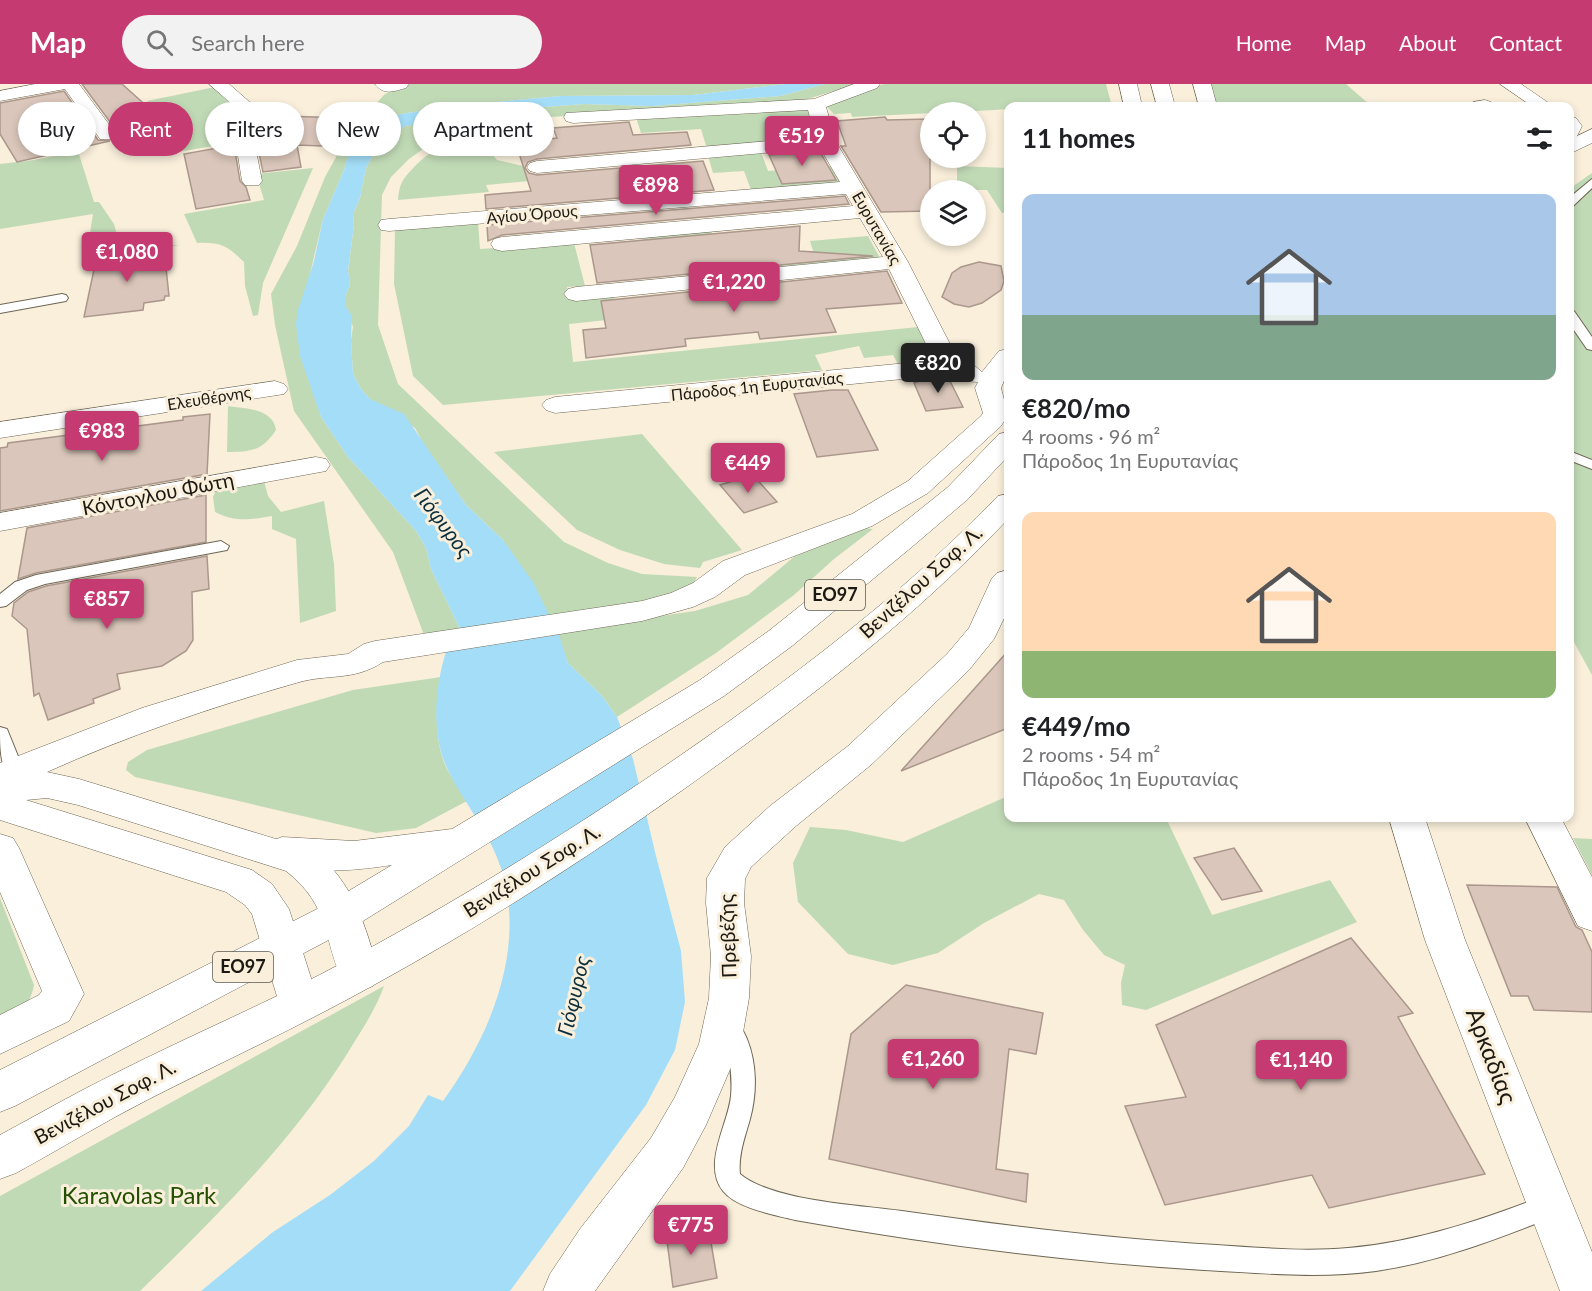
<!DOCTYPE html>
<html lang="en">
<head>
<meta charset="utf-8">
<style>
  :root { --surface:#fff; --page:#f2f2f2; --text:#202124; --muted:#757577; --accent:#c53a70 }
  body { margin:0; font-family:Lato,sans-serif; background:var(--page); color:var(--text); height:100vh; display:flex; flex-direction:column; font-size:22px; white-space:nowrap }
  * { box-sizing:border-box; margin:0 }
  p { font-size:20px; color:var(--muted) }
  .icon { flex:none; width:33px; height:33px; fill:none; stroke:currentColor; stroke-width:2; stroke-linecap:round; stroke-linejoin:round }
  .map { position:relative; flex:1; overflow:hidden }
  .drawer { position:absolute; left:1004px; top:18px; width:570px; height:720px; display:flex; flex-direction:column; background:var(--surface); border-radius:12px; box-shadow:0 3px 9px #0003 }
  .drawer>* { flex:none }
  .hud { position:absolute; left:18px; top:18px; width:570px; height:54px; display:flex; gap:12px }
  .controls { position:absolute; left:920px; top:18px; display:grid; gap:12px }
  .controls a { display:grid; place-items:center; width:66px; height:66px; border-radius:50%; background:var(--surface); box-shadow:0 3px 9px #0003; font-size:30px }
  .price { position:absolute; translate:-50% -51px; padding:0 14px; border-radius:6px; background:var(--accent); color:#fff; font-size:20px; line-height:39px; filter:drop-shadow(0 2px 3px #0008) }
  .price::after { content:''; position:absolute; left:50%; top:36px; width:18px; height:14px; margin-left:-9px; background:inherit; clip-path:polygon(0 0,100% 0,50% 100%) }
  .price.on { background:#222; color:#fff }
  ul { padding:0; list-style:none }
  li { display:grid; align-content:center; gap:12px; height:318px; padding:0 18px }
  li span { display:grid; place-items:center; height:186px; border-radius:12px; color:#555 }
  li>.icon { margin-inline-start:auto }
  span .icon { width:108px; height:108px; fill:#fffc; stroke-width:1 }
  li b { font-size:26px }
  h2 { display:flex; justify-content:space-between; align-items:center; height:72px; padding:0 18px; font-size:26px }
  .chip { padding:0 21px; border-radius:27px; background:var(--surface); box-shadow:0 3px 9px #0003; font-size:21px; line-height:54px }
  .chip.on { background:var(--accent); color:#fff }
  header { display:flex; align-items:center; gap:36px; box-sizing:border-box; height:84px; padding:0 30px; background:var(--accent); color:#fff }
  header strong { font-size:28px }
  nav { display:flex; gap:33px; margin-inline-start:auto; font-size:21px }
  .search { width:420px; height:54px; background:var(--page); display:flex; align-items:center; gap:15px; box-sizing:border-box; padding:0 21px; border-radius:33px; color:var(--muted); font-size:22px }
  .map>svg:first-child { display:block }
  .green { fill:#c1dab6 }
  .water { fill:#a4ddf7 }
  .building { fill:#dac6ba; stroke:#ab978c; stroke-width:1.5 }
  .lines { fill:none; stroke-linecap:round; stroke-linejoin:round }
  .service-casing { stroke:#6e6654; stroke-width:2 }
  .minor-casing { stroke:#6e6654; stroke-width:1 }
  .secondary-casing { stroke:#6e6654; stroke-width:1 }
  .primary-casing { stroke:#6e6654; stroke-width:1 }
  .service { fill:#fff; fill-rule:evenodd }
  .minor { fill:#fff; fill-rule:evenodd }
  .secondary { fill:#fff; fill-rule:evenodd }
  .primary { fill:#fff; fill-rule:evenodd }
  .labels { text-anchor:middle; stroke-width:6; stroke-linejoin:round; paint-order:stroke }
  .far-street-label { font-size:16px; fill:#1c1912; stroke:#f9efdb }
  .shield { fill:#f9efdb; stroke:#5e594e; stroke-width:1.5 }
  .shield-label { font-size:18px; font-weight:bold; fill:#1c1912 }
  .street-label { font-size:20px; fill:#1c1912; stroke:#f9efdb }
  .water-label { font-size:21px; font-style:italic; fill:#0c2f3d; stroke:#f9efdb }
  .near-street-label { font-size:24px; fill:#1c1912; stroke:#f9efdb }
  .near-park-label { font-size:24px; fill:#225000; stroke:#f9efdb }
</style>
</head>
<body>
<header>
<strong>Map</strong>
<div class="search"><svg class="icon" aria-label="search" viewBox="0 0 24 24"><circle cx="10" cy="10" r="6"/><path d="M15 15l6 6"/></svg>Search here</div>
<nav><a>Home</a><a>Map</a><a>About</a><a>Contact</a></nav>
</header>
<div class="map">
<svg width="1592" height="1207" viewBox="0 0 1592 1207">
  <rect width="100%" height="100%" fill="#f9efdb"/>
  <g class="green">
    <polygon points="410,0 786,0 693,11 561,12 452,22 401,30 386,36 359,50 351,60 344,86 323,135 308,198 308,292 321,333 348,373 416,447 426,464 431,485 460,545 424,551 393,468 294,327 275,241 271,210 297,162 325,93 350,48 384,11 397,2"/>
    <polygon points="825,0 858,0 797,18 550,33 457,48 433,58 409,75 391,93 382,111 378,241 398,300 564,458 608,479 642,490 697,493 691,503 613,525 550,535 503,456 466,421 423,359 415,344 370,315 361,305 353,290 351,256 353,243 346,223 346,211 350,200 348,187 354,141 353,130 360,114 366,84 381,56 391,48 405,42 428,37 532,24 584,20 652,22 780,12"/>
    <polygon points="884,0 1106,0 1111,19 1083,18 1008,22 1008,25 995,26 852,33 851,29 834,30 826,22 832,17"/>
    <polygon points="1208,0 1346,0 1370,21 1215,22"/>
    <polygon points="215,3 238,25 237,58 160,71 152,49 173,44 147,17"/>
    <polygon points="806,23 819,56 707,65 701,45 641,49 635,30"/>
    <path d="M545,38l2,10 -25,5 -31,16 6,7 26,6 7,15 -44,4 3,7 -91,8c2,-19 5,-21 18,-35 34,-34 84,-36 129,-43z"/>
    <polygon points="78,67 94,118 99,118 114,140 120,162 180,161 86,174 93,130 0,145 0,80 34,76"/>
    <polygon points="761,68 768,87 830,82 842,99 751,106 744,87 713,89 708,72"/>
    <polygon points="957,82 1008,84 1008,129 1002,129 987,106 957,106"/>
    <path d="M313,84l-50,115 -5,32 -5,1 -8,-30 -1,-24c-17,-16 -22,-20 -47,-19l-13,-29 80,-14 -8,-26z"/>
    <polygon points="1592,89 1592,591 1569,549 1569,105"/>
    <polygon points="478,138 480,165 574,159 585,202 567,203 571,214 613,210 617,235 569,240 573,278 918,243 938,279 899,282 893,271 864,274 859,262 815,271 822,286 443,321 413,292 394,200 395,145"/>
    <polygon points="711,147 716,158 771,171 813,167 810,157 868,152 880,174 752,187 747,186 742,171 648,170 643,154"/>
    <path d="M228,322c18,3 45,2 48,24 -14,21 -25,22 -49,22z"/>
    <polygon points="642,350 742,466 703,478 700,484 664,480 620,466 577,446 494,368"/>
    <path d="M264,397l4,15 13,16 43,-11 10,63 2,47 -36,12 -4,-84 -24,-10v-13c-22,4 -37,6 -57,-4l-2,-15 4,-9z"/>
    <polygon points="865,444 873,445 834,475 794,511 716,569 617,633 602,612 568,579 556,547 695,527 748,511 795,472"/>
    <path d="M441,593c-6,28 -7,66 6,92 6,11 14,21 20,32l-51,27 -40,5 -241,-56 -9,-7 2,-8 19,-12 206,-60z"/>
    <polygon points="1008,712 1008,734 1166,734 1212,831 1330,796 1357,838 1146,926 1122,921 1121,899 1125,881 1104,871 1083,846 1064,816 1039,810 984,839 938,869 893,881 848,870 798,818 793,779 810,743 846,746 903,758"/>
    <polygon points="1573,754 1592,755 1592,791"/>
    <path d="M0,814l34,87c-4,22 -17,29 -34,42z"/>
    <path d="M384,902c-9,25 -23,45 -37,68 -56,89 -132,164 -207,237h-140v-95z"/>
  </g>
  <path class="water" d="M786,0h39l-45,12 -128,10 -68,-2 -52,4 -127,18 -24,14 -15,28 -6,30 -7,16 1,11 -6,45 2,14 -4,11v12l6,9 -1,24 2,34 8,15 9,10 34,15 62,91 37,35 30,42 26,53 9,28 34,33 15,21 16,42 23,97 25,95 4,51 -10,48 -29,55 -136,186h-309l72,-59 57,-37 44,-34 35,-35 19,-31 15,6c47,-65 84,-152 58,-233 -12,-37 -38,-66 -54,-100 -16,-33 -12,-82 -1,-116 2,-8 9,-16 14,-23l-29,-60 -5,-21 -10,-17 -68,-74 -27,-40 -21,-61 -4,-32 2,-14 16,-49 9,-42 21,-49 7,-26 8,-10 27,-14 15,-6 51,-8 109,-10 132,-1z"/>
  <g class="building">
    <polygon points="82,0 122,0 171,44 116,56 119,50"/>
    <polygon points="64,7 98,56 110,57 17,78 0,50 0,19"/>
    <polygon points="254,31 345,34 322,62 297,61 301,83 263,88 253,41"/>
    <polygon points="885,33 887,36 930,35 930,127 881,128 841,62 846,62 837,37"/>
    <polygon points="629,38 633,51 687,48 691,61 537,75 528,78 525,84 529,89 537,91 703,77 714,106 486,125 485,111 531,107 518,66 533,64 531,57 557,54 553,44"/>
    <polygon points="234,61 240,97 246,103 250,116 196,125 184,70"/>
    <polygon points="819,66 836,96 782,100 769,71"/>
    <polygon points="845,112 849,120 502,151 488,157 487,141"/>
    <polygon points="800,142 799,167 873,172 597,199 590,161"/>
    <polygon points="164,165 169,212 165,212 164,216 144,219 143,226 84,233 96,176"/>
    <polygon points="979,178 1001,182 1004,197 1001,206 982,219 969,223 954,220 942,213 952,189 961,183"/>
    <polygon points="887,187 902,219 826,225 836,248 760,255 758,248 685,255 686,262 586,274 583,246 606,244 601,217"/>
    <polygon points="948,293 963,323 926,327 914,299 917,298 916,296"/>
    <polygon points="832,306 848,306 878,366 817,373 794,310"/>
    <polygon points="210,330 207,390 0,427 0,364 7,363 8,359 183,336 183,333"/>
    <polygon points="753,391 777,418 744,429 720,401"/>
    <polygon points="206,411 206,458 36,489 18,495 27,444"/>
    <polygon points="207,472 209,505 192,508 193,556 186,567 162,582 117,590 120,605 93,615 94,619 48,636 39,609 34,612 27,545 12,532 14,519 28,508 46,502"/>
    <polygon points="1008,567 1008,644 901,687"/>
    <polygon points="1234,764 1262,807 1222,816 1194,774"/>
    <polygon points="1467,801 1557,803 1576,843 1582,846 1592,868 1592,928 1534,926 1528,912 1511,912"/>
    <polygon points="1351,854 1413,929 1398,933 1485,1090 1329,1124 1312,1091 1165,1121 1125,1022 1186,1013 1156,941"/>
    <polygon points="906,901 1043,929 1036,970 1009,965 996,1085 1028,1090 1026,1118 829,1075 851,950"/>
    <polygon points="708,1141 717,1194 673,1203 666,1149"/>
  </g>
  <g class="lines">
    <g class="service-casing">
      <g id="service">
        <polygon points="1592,95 1592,104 1573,122 1569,123 1569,114"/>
        <polygon points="62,210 66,211 68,214 66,217 0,229 0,221"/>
        <polygon points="1569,226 1574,227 1592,253 1592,266 1587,265 1569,239"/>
        <polygon points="1569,367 1592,376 1592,385 1569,376"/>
        <polygon points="221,457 229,462 227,466 45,500 27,506 6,522 0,523 0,510 15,498 36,491"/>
        <path d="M0,643l7,2 2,5 15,37 -3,5 -7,2 -7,-2c-7,-16 -7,-31 -7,-49z"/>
        <path d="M730,935c10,4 13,11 17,20 10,25 10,54 3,80 -5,18 -12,36 -10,55 32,27 119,31 162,37 105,15 209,28 315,34 44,3 88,7 131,3 70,-6 136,-29 201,-54l9,3 4,9 -4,9c-59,23 -119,47 -182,56 -57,8 -114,2 -172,-1 -136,-8 -274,-26 -409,-50 -20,-5 -59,-12 -72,-29 -21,-27 5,-66 8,-95 2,-25 -2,-45 -12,-67l3,-7z"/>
      </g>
    </g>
    <g class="minor-casing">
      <g id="minor">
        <polygon points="35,0 79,0 117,51 114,55 100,55 65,5 0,17 0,7"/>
        <polygon points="209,0 229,0 253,21 251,41 262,97 259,101 245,101 242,97 233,41 235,23"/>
        <path d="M375,0h34l-3,4c-12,3 -22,8 -31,-4z"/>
        <path d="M854,0h26l-3,4 -51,19 10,35 72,120 43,84 31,26 17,-21 9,-2v22l-7,17 7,27 -7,11 -73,67 -56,33 -127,49 -30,22 -22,10 -51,14 -259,41c-31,20 -54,11 -87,21 -84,24 -169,53 -249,89l32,7 233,71c41,30 54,77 67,124l-6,12 -14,5 -14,-5c-23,-46 -13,-79 -59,-115l-208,-66 -31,-7 -21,2 226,70 20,14 17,25 30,94 -6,12 -14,6 -14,-6 -6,-12 -27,-89 -7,-9 -19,-13 -226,-72v-57l142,-55 155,-48 51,-6 16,-10 11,-3 267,-40 29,-8 22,-10 30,-22 129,-47 56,-33 73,-65 2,-3 -8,-25 3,-6 -15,-1 -9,-7 -399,39 -9,-3 -4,-5 4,-5 9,-3 383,-37 -9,-10 -40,-81 -313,32 -8,-2 -4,-5 4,-5 8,-2 307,-30 -23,-39 -358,33 -8,-2 -3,-5 3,-5 8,-2 351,-31 -7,-12 -457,37 -8,-1 -3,-5 3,-5 8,-1 451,-37 -20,-34 -283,25 -7,-2 -3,-4 3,-4 7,-2 278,-24 -7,-27 -235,13 -7,-2 -2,-4 2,-4 248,-14z"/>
        <polygon points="1193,0 1211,0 1217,22 1199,22"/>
        <polygon points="1500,0 1521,0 1553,22 1532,22"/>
        <polygon points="1485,16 1491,18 1494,22 1470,22 1473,18"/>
        <polygon points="1569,32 1576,34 1582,42 1576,54 1569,56"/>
        <polygon points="275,297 284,300 288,305 284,310 0,354 0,338"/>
        <polygon points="316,373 326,375 330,381 326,387 0,447 0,429"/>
        <polygon points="1008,486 1008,526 994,555 969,586 872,680 796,742 751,783 745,795 744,819 751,872 749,914 741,960 706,1041 683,1084 595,1207 543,1207 550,1190 580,1145 651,1054 675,1013 699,960 709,914 711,872 706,819 707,794 725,763 770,722 848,662 947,570 969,544 992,494 997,489"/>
        <polygon points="1389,734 1425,734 1465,856 1592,1168 1592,1207 1560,1207 1425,856"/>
        <polygon points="1525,734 1561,734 1592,793 1592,847 1578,842"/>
        <polygon points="0,750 13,754 19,764 84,910 69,937 0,970 0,931 39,911 42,907 0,808"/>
      </g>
    </g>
    <g class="secondary-casing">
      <polygon id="secondary" points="1592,45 1592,59 1569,70 1569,56"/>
    </g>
    <g class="primary-casing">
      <g id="primary">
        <polygon points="1119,0 1137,0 1142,22 1124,22"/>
        <polygon points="1151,0 1169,0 1175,22 1157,22"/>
        <path d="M1008,348v24l-40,43 -55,47 -121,100 -68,50 -369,230 -340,180 -15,6v-42l327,-166 65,-39c-39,6 -85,10 -123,-3l-6,-10 6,-10 13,-5 72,4 98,-12 248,-149 70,-50 178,-143 51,-53z"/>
        <path d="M1008,410v25c-77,82 -164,152 -254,219 -122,91 -249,175 -382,248 -74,41 -150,76 -225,114 -45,23 -87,49 -131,73l-16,6v-44c39,-21 77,-43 116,-62 77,-39 156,-72 232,-113 131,-71 258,-151 380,-238 96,-69 188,-141 270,-226z"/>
      </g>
    </g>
    <use href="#service" class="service"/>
    <use href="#minor" class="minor"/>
    <use href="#secondary" class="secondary"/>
    <use href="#primary" class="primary"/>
  </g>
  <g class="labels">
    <g class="far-street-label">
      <text transform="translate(532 130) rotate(-5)" y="6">Αγίου Όρους</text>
      <text transform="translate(877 144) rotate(60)" y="6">Ευρυτανίας</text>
      <text transform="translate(757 302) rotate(-6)" y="6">Πάροδος 1η Ευρυτανίας</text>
      <text transform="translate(209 314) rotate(-9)" y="6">Ελευθέρνης</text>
    </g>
    <g class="shield">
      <rect x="805" y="496" width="60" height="30" rx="4.5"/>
      <rect x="213" y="868" width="60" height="30" rx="4.5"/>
    </g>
    <g class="shield-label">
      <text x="835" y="517">ΕΟ97</text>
      <text x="243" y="889">ΕΟ97</text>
    </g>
    <g class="street-label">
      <text transform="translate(158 410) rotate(-11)" y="7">Κόντογλου Φώτη</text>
      <text transform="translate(921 498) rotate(-42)" y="7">Βενιζέλου Σοφ. Λ.</text>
      <text transform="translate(532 787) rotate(-32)" y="7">Βενιζέλου Σοφ. Λ.</text>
      <text transform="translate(728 852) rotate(-92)" y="7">Πρεβέζης</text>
      <text transform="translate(105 1018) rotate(-28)" y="7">Βενιζέλου Σοφ. Λ.</text>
    </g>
    <g class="water-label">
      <text transform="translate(443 439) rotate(53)" y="7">Γιόφυρος</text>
      <text transform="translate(574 912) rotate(-77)" y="7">Γιόφυρος</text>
    </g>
    <g class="near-street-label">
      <text transform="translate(1491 972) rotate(69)" y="8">Αρκαδίας</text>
    </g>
    <g class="near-park-label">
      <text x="139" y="1120">Karavolas Park</text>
    </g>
  </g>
</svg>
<div class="controls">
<a><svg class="icon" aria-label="locate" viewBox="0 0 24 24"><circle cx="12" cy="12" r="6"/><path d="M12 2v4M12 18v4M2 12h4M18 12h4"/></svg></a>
<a><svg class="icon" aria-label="layers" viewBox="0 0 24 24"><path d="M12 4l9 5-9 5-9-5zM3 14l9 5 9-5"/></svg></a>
</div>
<b class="price" style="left:802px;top:83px">€519</b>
<b class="price" style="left:656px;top:132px">€898</b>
<b class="price" style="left:127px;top:199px">€1,080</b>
<b class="price" style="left:734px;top:229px">€1,220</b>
<b class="price on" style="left:938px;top:310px">€820</b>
<b class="price" style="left:102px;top:378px">€983</b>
<b class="price" style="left:748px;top:410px">€449</b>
<b class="price" style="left:107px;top:546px">€857</b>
<b class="price" style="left:933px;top:1006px">€1,260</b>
<b class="price" style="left:1301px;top:1007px">€1,140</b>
<b class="price" style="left:691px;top:1172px">€775</b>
<div class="hud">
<a class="chip">Buy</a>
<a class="chip on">Rent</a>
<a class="chip">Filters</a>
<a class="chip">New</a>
<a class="chip">Apartment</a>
</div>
<section class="drawer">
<h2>11 homes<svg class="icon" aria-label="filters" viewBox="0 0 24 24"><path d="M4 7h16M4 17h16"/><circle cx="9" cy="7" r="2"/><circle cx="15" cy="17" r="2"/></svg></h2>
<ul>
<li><span style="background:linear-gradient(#a9c7e8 65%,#7fa58c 0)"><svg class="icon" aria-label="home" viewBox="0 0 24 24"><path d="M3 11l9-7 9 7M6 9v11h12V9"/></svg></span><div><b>€820/mo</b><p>4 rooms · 96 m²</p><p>Πάροδος 1η Ευρυτανίας</p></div></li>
<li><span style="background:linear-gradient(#ffd9b3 75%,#8fb573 0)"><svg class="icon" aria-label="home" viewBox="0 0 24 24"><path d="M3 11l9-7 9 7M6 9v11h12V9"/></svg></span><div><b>€449/mo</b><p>2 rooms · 54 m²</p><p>Πάροδος 1η Ευρυτανίας</p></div></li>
</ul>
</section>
</div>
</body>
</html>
